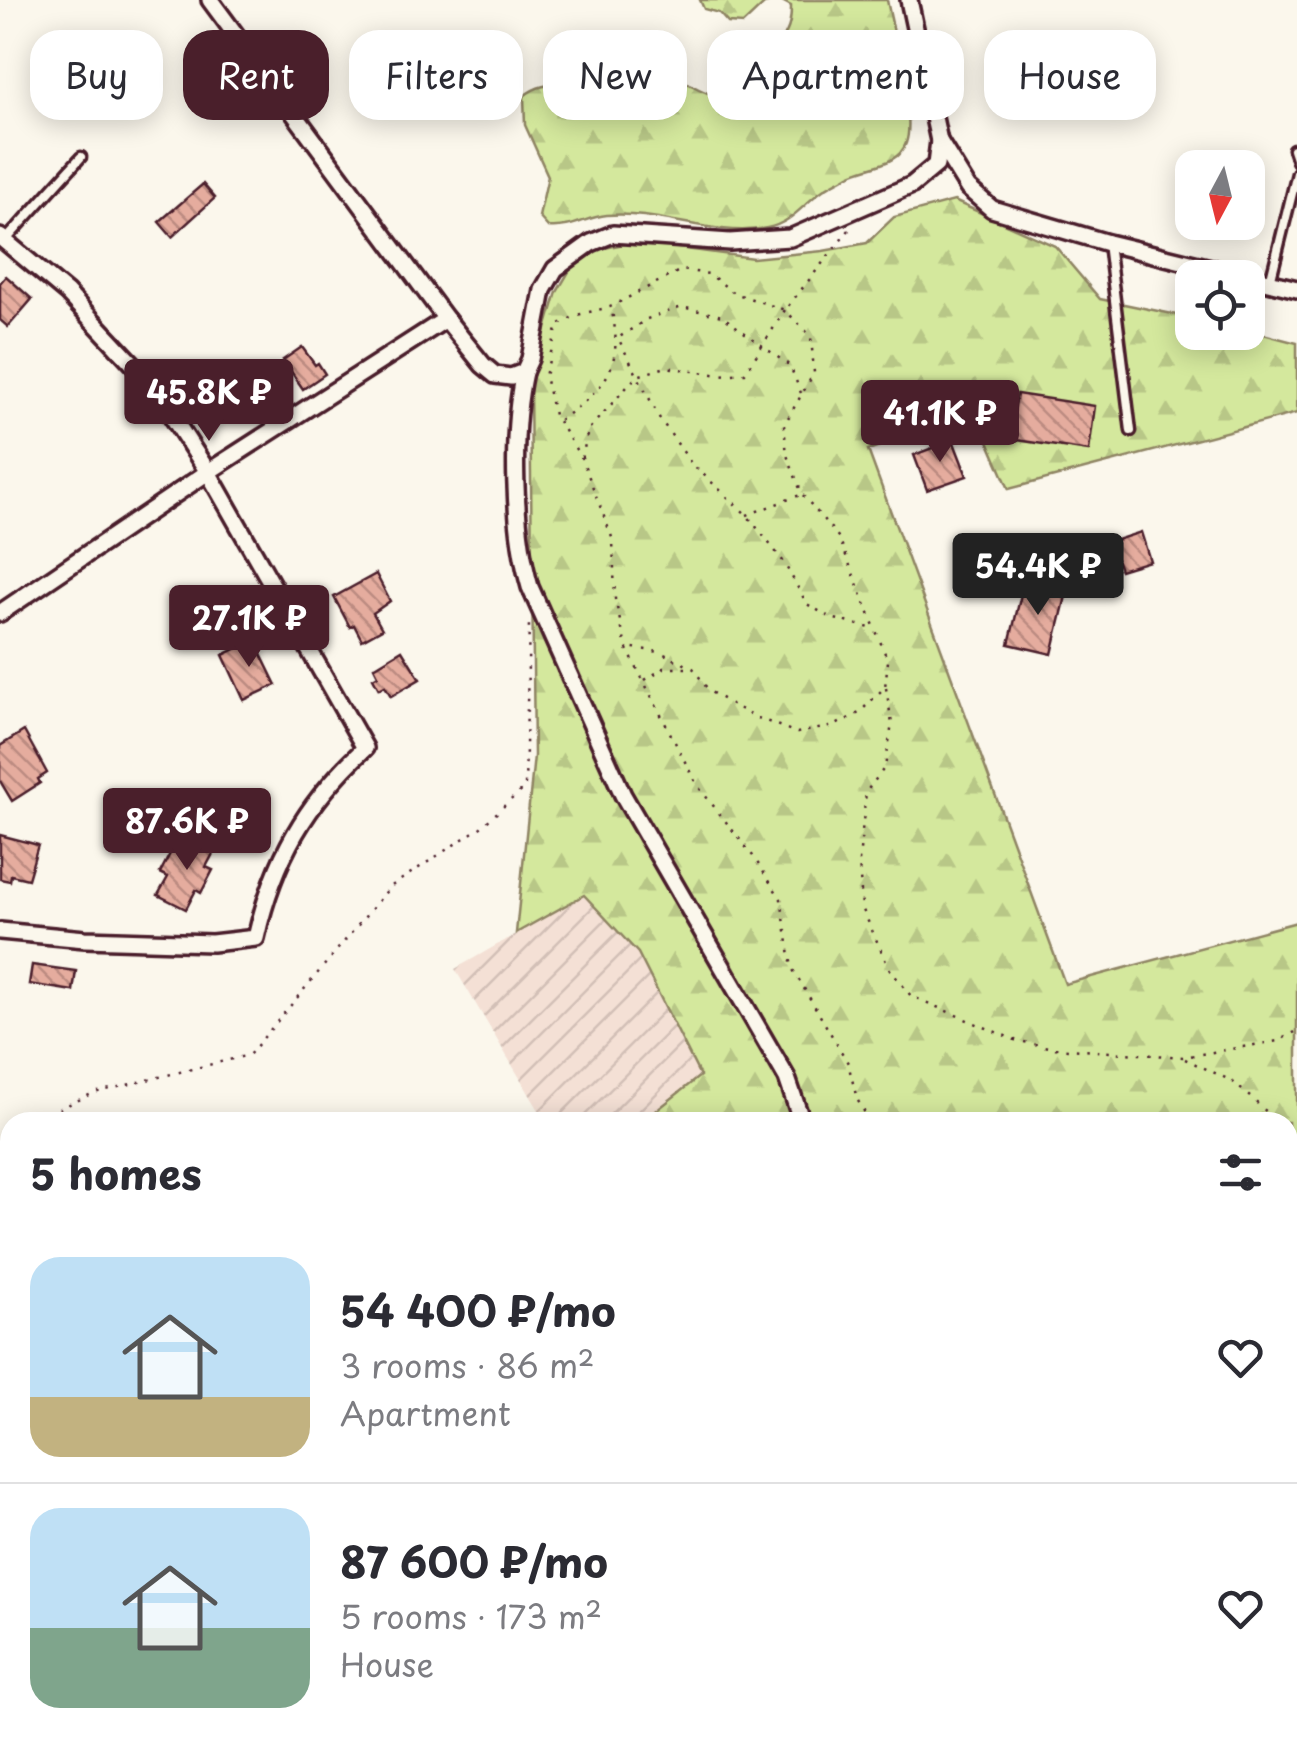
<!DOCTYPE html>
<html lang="en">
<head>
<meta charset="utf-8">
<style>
  :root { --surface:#fff; --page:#f7f7f7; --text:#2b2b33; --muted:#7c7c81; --line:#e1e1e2; --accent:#4a1f2b }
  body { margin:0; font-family:"Playpen Sans",sans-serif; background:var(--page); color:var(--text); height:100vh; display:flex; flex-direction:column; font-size:38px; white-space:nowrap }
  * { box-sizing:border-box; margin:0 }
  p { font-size:32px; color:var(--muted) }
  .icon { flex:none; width:55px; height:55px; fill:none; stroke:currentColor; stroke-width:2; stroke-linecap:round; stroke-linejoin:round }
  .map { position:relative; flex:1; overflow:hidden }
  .details { position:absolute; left:0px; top:1112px; width:1298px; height:642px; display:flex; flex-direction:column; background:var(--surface); border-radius:30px 30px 0 0; box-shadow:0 5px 25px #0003 }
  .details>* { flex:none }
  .hud { position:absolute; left:30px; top:30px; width:1238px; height:90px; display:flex; gap:20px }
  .needle { width:65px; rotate:187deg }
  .buttons { position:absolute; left:1175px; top:150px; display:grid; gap:20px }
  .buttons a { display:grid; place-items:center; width:90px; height:90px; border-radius:20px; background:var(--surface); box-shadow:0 5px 25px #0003; font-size:50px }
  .price { position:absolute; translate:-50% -85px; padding:0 22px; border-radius:10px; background:var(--accent); color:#fff; font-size:32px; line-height:65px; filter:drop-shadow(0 2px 5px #0008) }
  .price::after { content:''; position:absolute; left:50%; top:60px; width:30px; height:22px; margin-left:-15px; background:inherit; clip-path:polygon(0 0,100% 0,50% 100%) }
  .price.active { background:#222; color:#fff }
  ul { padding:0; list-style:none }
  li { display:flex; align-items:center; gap:30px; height:250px; padding:0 30px }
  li+li { border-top:2px solid var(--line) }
  li span { display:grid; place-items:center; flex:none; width:280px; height:200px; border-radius:30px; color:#555 }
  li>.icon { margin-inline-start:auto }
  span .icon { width:120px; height:120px; fill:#fffc; stroke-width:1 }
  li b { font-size:42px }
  h2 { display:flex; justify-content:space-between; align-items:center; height:120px; padding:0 30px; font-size:42px }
  .tag { padding:0 35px; border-radius:30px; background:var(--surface); box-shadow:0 5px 25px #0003; font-size:35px; line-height:90px }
  .tag.active { background:var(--accent); color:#fff }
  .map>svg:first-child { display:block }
  .industrial { fill:url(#industrial-furrows) }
  .forest { fill:url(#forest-firs); stroke:#8f8464; stroke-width:2.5 }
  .building { fill:url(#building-back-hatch); stroke:#4a1f2b; stroke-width:2.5 }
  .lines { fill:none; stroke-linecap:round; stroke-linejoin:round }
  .lane-casing { stroke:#4a1f2b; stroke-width:15 }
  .street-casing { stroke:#4a1f2b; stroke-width:22 }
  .path { stroke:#4a1f2b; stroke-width:2.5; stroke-dasharray:2.5 8; stroke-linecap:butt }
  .lane { stroke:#fbf7ec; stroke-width:8 }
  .street { stroke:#fbf7ec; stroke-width:15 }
</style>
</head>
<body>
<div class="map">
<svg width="1297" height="1754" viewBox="0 0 1297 1754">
  <defs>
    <pattern id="industrial-furrows" width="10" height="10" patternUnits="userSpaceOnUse" patternTransform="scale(2.5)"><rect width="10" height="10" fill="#f4e0d5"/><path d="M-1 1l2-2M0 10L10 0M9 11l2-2" fill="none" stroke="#d3c0b7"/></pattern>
    <pattern id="forest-firs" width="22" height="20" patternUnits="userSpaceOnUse" patternTransform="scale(2.5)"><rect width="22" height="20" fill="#d4e89d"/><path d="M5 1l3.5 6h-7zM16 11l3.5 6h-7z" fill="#b8c787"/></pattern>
    <pattern id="building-back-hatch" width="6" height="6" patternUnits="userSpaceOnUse" patternTransform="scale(2.5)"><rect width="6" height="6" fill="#e5ac9e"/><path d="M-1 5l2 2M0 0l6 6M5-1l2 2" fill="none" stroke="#bc8b81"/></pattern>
  </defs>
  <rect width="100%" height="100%" fill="#fbf7ec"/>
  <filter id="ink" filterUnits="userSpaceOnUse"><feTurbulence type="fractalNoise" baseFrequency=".01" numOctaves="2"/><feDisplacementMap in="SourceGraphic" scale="20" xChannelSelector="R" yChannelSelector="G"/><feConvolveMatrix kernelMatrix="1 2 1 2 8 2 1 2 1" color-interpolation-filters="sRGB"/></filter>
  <g filter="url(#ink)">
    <polygon class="industrial" points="584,895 638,953 700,1077 642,1122 546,1122 455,969"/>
    <g class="forest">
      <polygon points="700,0 778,0 764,4 743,24 728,23 719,13 704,9"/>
      <path d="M780,0h107c6,32 29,115 19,143 -8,23 -37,22 -57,32 -8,5 -19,10 -26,15 -20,14 -31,33 -56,38 -53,10 -107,-18 -160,-13 -22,2 -34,14 -59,12l-9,-10 9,-41 -23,-51 -1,-29c18,-15 34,-10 56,-13l29,-36 14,-4 14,6c2,4 4,10 8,13 5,4 15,6 21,9 22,11 56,38 81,22 11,-7 8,-17 13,-27 10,-25 32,-20 31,-60z"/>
      <polygon points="954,201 1055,246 1100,299 1192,318 1192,332 1248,332 1248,330 1297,343 1297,413 1009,489 976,413 868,450 1065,984 1297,922 1297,1413 1288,1413 1288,1122 642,1122 700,1076 638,953 584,895 516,933 534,756 530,384 557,292 574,263 595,250 633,242 753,258 823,251 867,243 894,217"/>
      <polygon points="1288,1681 1297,1681 1297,1754 650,1754 648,1745 1288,1745"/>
    </g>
    <g class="building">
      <polygon points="1112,39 1119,58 1124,55 1136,89 1086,106 1077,81 1084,78 1081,70 1087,68 1080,50"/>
      <polygon points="395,45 409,81 394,87 379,52"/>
      <polygon points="203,184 215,198 172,237 159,222"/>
      <polygon points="6,276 32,299 8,327 0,320 0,283"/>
      <polygon points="302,347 315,365 318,363 325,374 303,389 283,360"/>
      <polygon points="257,367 271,386 256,396 259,401 233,418 209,383 223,370 226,373 233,368 243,376"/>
      <polygon points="1017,394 1095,406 1089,451 1010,439"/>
      <polygon points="969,398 980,434 956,441 946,405"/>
      <polygon points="953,440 967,476 927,490 914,455"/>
      <polygon points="1141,532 1150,561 1120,570 1110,542"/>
      <polygon points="376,574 390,601 373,613 382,629 362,640 354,625 350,627 334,597"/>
      <polygon points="1024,582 1067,592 1052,654 1009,644"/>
      <polygon points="254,640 276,685 244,700 223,655"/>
      <polygon points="402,650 420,679 391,696 385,686 379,689 373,678 378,675 374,667"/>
      <polygon points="24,731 47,773 38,779 40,783 12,801 0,781 0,746"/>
      <polygon points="0,835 38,845 28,879 11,875 10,881 0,879"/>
      <polygon points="190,837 215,850 206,867 213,870 201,893 196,890 186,909 158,895 168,877 160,873 172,850 181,855"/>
      <polygon points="32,965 76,971 73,991 29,984"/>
    </g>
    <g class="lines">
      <g class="lane-casing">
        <g id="lane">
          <polyline points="1293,149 1297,161"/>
          <polyline points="5,241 81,157"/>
          <polyline points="1108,243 1131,431"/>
          <polyline points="1270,282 1297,173"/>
        </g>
      </g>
      <g class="street-casing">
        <g id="street">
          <polyline points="210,0 446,319 483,365 495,375 511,377 524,372 530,359 543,290 555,269 591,243 613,234 730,242 790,238 912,185 936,165 939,141"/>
          <polyline points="909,0 939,141 968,188 992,209 1108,243 1297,289"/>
          <path d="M0,237l67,56 83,89 58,90 157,276c-59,55 -91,110 -109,190l-44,5 -127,-4 -85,-8"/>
          <path d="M524,372c-13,60 -11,156 6,215l93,208 164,283 15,44"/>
          <polyline points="0,613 208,472 446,319"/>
          <polyline points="0,1302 10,1300"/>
          <polyline points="1288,1393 1297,1393"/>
          <polyline points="1270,1745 1283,1754"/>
          <polyline points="1014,1754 1016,1745"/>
        </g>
      </g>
      <g class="path">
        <polyline points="849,230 785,310 734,293 709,274 681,270 610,307 577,315 558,325 545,376 554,415 582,459 613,540 615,599 626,647 697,785 753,856 781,899 792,968 848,1063 857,1099 870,1122"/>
        <polyline points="801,393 790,366 722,316 682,307 647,319 618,338 660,419 691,463 747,515 783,561 807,604 831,618 874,629"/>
        <path d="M559,420c47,-30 66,-55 52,-112"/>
        <polyline points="582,458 588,430 637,376 666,367 720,375 745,373 785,310 811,336 814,373 784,425 787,455 802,494 839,538 888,661 885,687 859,713 834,726 797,733 750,715 709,691 693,668 660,652 627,647"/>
        <polyline points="747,515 800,495"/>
        <polyline points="645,680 664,668 689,668"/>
        <polyline points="886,688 892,724 885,767 866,792 859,861 862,908 889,968 911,996 1015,1040 1053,1048 1183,1057 1278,1041 1297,1031"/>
        <polyline points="1185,1059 1232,1081 1278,1122"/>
        <polyline points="30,1122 94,1093 249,1055 390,887 481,827 525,787 529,622"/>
        <polyline points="1253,1122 1263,1113"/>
        <polyline points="1288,1131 1297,1138"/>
        <polyline points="0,1135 10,1131"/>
        <polyline points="1288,1293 1297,1291"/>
        <polyline points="775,1745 776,1754"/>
        <polyline points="859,1754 863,1745"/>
      </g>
      <use href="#lane" class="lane"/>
      <use href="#street" class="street"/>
    </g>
  </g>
</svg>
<div class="buttons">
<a><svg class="needle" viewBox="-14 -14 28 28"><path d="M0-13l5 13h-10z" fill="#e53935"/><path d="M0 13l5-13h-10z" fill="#7c7c81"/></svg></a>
<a><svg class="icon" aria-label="locate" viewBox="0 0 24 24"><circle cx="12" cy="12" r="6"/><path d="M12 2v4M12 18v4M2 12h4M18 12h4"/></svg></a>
</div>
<b class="price" style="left:209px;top:444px">45.8K ₽</b>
<b class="price" style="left:940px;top:465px">41.1K ₽</b>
<b class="price active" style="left:1038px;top:618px">54.4K ₽</b>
<b class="price" style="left:249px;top:670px">27.1K ₽</b>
<b class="price" style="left:187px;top:873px">87.6K ₽</b>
<div class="hud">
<a class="tag">Buy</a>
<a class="tag active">Rent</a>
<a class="tag">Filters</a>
<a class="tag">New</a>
<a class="tag">Apartment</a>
<a class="tag">House</a>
</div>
<section class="details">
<h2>5 homes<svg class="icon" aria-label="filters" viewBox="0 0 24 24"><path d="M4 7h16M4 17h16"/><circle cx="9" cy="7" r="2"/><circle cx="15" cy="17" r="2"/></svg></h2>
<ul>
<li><span style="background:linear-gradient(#bfe0f5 70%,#c2b280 0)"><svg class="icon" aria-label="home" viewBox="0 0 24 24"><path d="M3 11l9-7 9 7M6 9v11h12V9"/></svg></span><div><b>54 400 ₽/mo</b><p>3 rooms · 86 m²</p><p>Apartment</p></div><svg class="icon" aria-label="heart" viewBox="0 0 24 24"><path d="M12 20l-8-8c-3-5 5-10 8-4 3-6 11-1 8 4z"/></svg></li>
<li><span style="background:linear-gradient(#bfe0f5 60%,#7fa58c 0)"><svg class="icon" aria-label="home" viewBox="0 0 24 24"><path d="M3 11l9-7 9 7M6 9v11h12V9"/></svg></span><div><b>87 600 ₽/mo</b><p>5 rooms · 173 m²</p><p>House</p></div><svg class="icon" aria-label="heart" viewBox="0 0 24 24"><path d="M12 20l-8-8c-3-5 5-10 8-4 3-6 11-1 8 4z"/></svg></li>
</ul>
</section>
</div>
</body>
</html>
